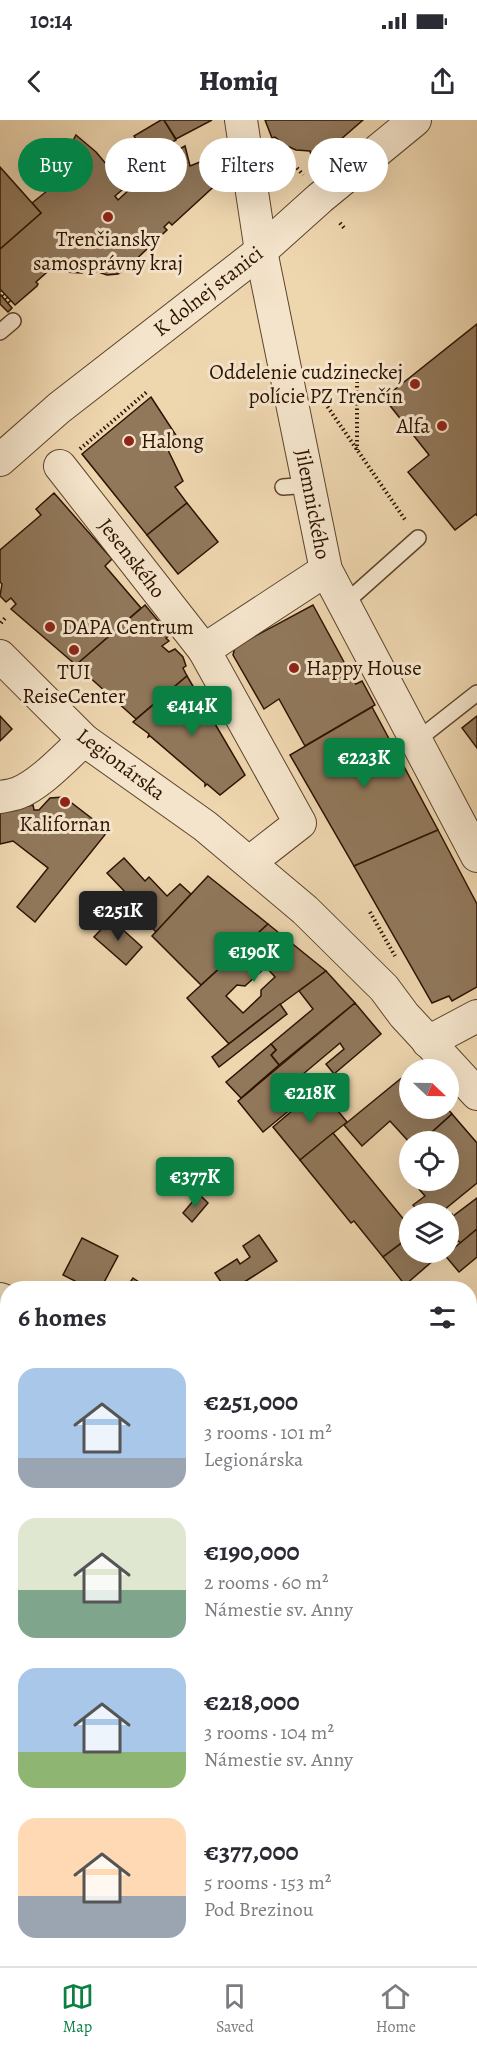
<!DOCTYPE html>
<html lang="en">
<head>
<meta charset="utf-8">
<style>
  :root { --surface:#fff; --page:#f2f2f3; --text:#2b2b33; --muted:#7c7c81; --line:#e1e1e2; --accent:#0b8043 }
  body { margin:0; font-family:Alegreya,serif; background:var(--page); color:var(--text); height:100vh; display:flex; flex-direction:column; font-size:22px; white-space:nowrap }
  * { box-sizing:border-box; margin:0 }
  p { font-size:20px; color:var(--muted) }
  .icon { flex:none; width:33px; height:33px; fill:none; stroke:currentColor; stroke-width:2; stroke-linecap:round; stroke-linejoin:round }
  .map { position:relative; flex:1; overflow:hidden }
  .details { position:absolute; left:0px; top:1161px; width:477px; height:686px; display:flex; flex-direction:column; background:var(--surface); border-radius:24px 24px 0 0; box-shadow:0 6px 24px #0002 }
  .details>* { flex:none }
  .top-card { position:absolute; left:18px; top:18px; width:441px; height:54px; display:flex; gap:12px }
  .needle { width:39px; rotate:112deg }
  .fabs { position:absolute; left:399px; top:939px; display:grid; gap:12px }
  .fabs a { display:grid; place-items:center; width:60px; height:60px; border-radius:50%; background:var(--surface); box-shadow:0 6px 24px #0002; font-size:30px }
  .price { position:absolute; translate:-50% -51px; padding:0 14px; border-radius:6px; background:var(--accent); color:#fff; font-size:20px; line-height:39px; filter:drop-shadow(0 2px 3px #0008) }
  .price::after { content:''; position:absolute; left:50%; top:36px; width:18px; height:14px; margin-left:-9px; background:inherit; clip-path:polygon(0 0,100% 0,50% 100%) }
  .price.on { background:#222; color:#fff }
  ul { padding:0; list-style:none }
  li { display:flex; align-items:center; gap:18px; height:150px; padding:0 18px }
  li span { display:grid; place-items:center; flex:none; width:168px; height:120px; border-radius:18px; color:#555 }
  li>.icon { margin-inline-start:auto }
  span .icon { width:72px; height:72px; fill:#fffc; stroke-width:1 }
  li b { font-size:26px }
  h2 { display:flex; justify-content:space-between; align-items:center; height:72px; padding:0 18px; font-size:26px }
  .chip { padding:0 21px; border-radius:27px; background:var(--surface); box-shadow:0 6px 24px #0002; font-size:21px; line-height:54px }
  .chip.on { background:var(--accent); color:#fff }
  .status { display:flex; justify-content:space-between; align-items:center; height:42px; padding:0 30px; background:var(--surface); direction:ltr }
  .status svg { height:16px; fill:currentColor }
  header { display:flex; justify-content:space-between; align-items:center; height:78px; padding:0 18px; background:var(--surface); font-size:27px; font-weight:800 }
  .menu { display:flex; justify-content:space-around; align-items:center; height:84px; border-top:2px solid var(--line); background:var(--surface); font-size:16px; color:var(--muted) }
  .menu a { display:grid; justify-items:center; gap:3px }
  .menu .on { color:var(--accent) }
  .map>svg:first-child { display:block }
  .building { fill:#91785b; stroke:#2d1300; stroke-width:1.5; fill-rule:evenodd }
  .lines { fill:none; stroke-linecap:round; stroke-linejoin:round }
  .service-casing { stroke:#5d442c; stroke-width:18 }
  .minor-casing { stroke:#5d442c; stroke-width:34 }
  .path { stroke:#2d1300; stroke-width:4; stroke-dasharray:1.5 3; stroke-linecap:butt }
  .service { stroke:#f4e4cb; stroke-width:15 }
  .minor { stroke:#f4e4cb; stroke-width:32 }
  .poi-dot { fill:#8f2418; stroke:#f4e4cb; stroke-width:2 }
  .labels { text-anchor:middle; stroke-width:6; stroke-linejoin:round; paint-order:stroke }
  .poi-label { font-size:21px; fill:#2d1300; stroke:#f4e4cb }
  .street-label { font-size:21px; fill:#2d1300; stroke:#f4e4cb }
</style>
</head>
<body>
<div class="status"><b>10:14</b><svg viewBox="0 0 49 12"><path d="M0 12V9h3v3zM5 12V6h3v6zM10 12V3h3v9zM15 12V0h3v12zM26 1h20v11H26zM47 4h2v5h-2z"/></svg></div>
<header><svg class="icon" aria-label="back" viewBox="0 0 24 24"><path d="M15 5l-7 7 7 7"/></svg>Homiq<svg class="icon" aria-label="share" viewBox="0 0 24 24"><path d="M12 15V3M7 8l5-5 5 5M5 13v7h14v-7"/></svg></header>
<div class="map">
<svg width="477" height="1846" viewBox="0 0 477 1846">
  <rect width="100%" height="100%" fill="#eed6af"/>
  <filter id="stains"><feTurbulence type="fractalNoise" baseFrequency=".00333" numOctaves="4"/><feColorMatrix values="0 0 0 0 .2 0 0 0 0 .09 0 0 0 0 .02 0 0 0 .5 -.17"/></filter>
  <radialGradient id="worn" r=".72"><stop offset=".6" stop-color="#630" stop-opacity="0"/><stop offset="1" stop-color="#630" stop-opacity=".3"/></radialGradient>
  <g class="building">
    <polygon points="161,0 164,0 176,20 146,37 146,35 134,16"/>
    <polygon points="164,0 212,0 176,19"/>
    <polygon points="265,0 363,0 333,26 311,35 310,31 296,30 285,25 275,17 272,18"/>
    <polygon points="76,15 96,32 118,58 114,62 122,70 115,76 118,80 132,67 131,55 157,40 161,49 178,34 176,31 185,26 190,46 215,36 221,60 172,105 169,102 164,107 167,110 127,148 118,154 107,155 87,148 82,153 64,152 55,145 36,162 38,164 37,166 15,185 0,169 0,129 41,93 32,83 47,71 39,62 63,39"/>
    <polygon points="0,47 41,93 0,129"/>
    <polygon points="0,174 12,188 8,192 0,184"/>
    <polygon points="477,204 477,396 476,394 455,410 408,352 429,335 384,278"/>
    <polygon points="151,277 181,323 168,330 183,361 175,367 187,383 147,415 82,334"/>
    <polygon points="54,373 112,439 105,446 141,488 76,545 11,489 16,484 11,478 6,482 0,476 2,464 0,462 0,430 41,395 36,389"/>
    <polygon points="187,383 218,422 178,454 147,415"/>
    <polygon points="145,485 170,515 166,518 169,521 162,526 169,532 175,529 183,537 186,546 183,548 187,556 136,599 76,545"/>
    <polygon points="313,485 356,564 362,561 375,585 305,626 279,579 264,589 233,535 235,527"/>
    <polygon points="187,556 245,655 220,675 207,664 205,666 205,663 150,616 148,617 149,614 133,602"/>
    <polygon points="372,587 438,710 354,746 290,635"/>
    <polygon points="0,596 12,609 0,621"/>
    <polygon points="477,596 477,628 462,608"/>
    <polygon points="64,677 108,711 35,802 17,787 48,748 13,721 0,724 0,692 33,685 34,690 39,690 50,678"/>
    <polygon points="438,710 477,784 477,867 452,881 449,876 432,883 354,746"/>
    <polygon points="124,738 145,761 149,757 167,776 180,764 191,774 156,812 125,780 128,775 107,753"/>
    <polygon points="208,756 268,804 201,865 152,816"/>
    <polygon points="111,799 142,827 126,845 94,817"/>
    <path d="M268,804l58,47 -63,46 -34,27 -42,-46zM266,847l9,10 -14,13v6l-18,17 -17,-17 11,-11 8,1z"/>
    <polygon points="326,851 355,883 279,945 271,935 276,930 271,924 313,889 299,871"/>
    <polygon points="355,883 381,914 334,954 326,944 344,929 340,923 277,976 280,980 300,964 309,974 263,1012 238,981"/>
    <polygon points="280,884 287,894 219,947 212,937"/>
    <polygon points="271,924 276,930 271,935 279,945 241,978 226,962"/>
    <polygon points="410,951 410,988 447,988 452,994 421,1022 410,1023 390,1001 362,1026 344,1005"/>
    <polygon points="319,968 347,1002 300,1040 273,1007"/>
    <polygon points="452,994 477,1023 477,1063 439,1094 421,1094 413,1085 425,1076 411,1060 448,1060 448,1022 421,1022"/>
    <polygon points="333,1013 410,1107 410,1116 383,1137 354,1101 351,1103 300,1040"/>
    <polygon points="410,1045 410,1058 403,1051"/>
    <polygon points="199,1074 208,1083 192,1102 183,1093"/>
    <polygon points="477,1078 477,1109 461,1123 458,1121 448,1129 448,1097 452,1094 453,1096"/>
    <polygon points="477,1109 477,1137 459,1152 443,1133 448,1132 448,1129 452,1126 454,1128"/>
    <polygon points="259,1115 277,1141 235,1168 225,1168 215,1153 237,1139 240,1144 250,1137 243,1126"/>
    <polygon points="410,1117 410,1132 443,1132 405,1165 383,1137"/>
    <polygon points="82,1118 118,1136 101,1168 76,1168 79,1163 63,1155"/>
    <polygon points="133,1158 148,1168 126,1168"/>
    <polygon points="477,1194 477,1226 470,1233 470,1200"/>
    <polygon points="0,1521 8,1526 8,1531 0,1543"/>
    <polygon points="470,1545 472,1548 477,1545 477,1574 470,1580"/>
    <polygon points="477,1574 477,1612 470,1602 470,1580"/>
    <polygon points="8,1617 8,1635 0,1629"/>
    <polygon points="0,1831 8,1836 8,1839 14,1841 15,1839 41,1839 36,1846 0,1846"/>
    <polygon points="65,1839 90,1839 82,1846 75,1846"/>
    <polygon points="218,1839 260,1839 254,1843 256,1846 224,1846"/>
    <polygon points="260,1839 275,1839 266,1846 256,1846 254,1843"/>
    <polygon points="419,1839 442,1839 445,1846 426,1846 424,1841 420,1842"/>
  </g>
  <g class="lines">
    <g class="service-casing">
      <g id="service">
        <polyline points="0,212 13,201"/>
        <polyline points="283,367 309,365"/>
        <polyline points="344,484 418,418"/>
        <polyline points="416,621 477,573"/>
      </g>
    </g>
    <g class="minor-casing">
      <g id="minor">
        <polyline points="241,0 261,131 326,450 477,736"/>
        <polyline points="0,340 59,288 261,131 320,78 415,0"/>
        <polyline points="60,346 204,530 300,703 250,742"/>
        <polyline points="204,530 326,450"/>
        <polyline points="0,536 84,620 205,706 305,790 384,868 404,895 477,974"/>
        <path d="M0,677c6,-1 13,-2 18,-4 23,-9 48,-37 66,-53"/>
        <polyline points="428,922 477,896"/>
        <polyline points="0,1179 8,1182"/>
        <polyline points="0,1480 8,1482"/>
        <polyline points="470,1643 477,1652"/>
        <polyline points="130,1846 142,1839"/>
      </g>
    </g>
    <g class="path">
      <polyline points="297,48 303,55"/>
      <polyline points="340,103 345,109"/>
      <polyline points="0,171 11,183"/>
      <polyline points="357,257 357,330"/>
      <polyline points="325,283 406,401"/>
      <polyline points="80,329 148,271"/>
      <polyline points="1,503 6,497"/>
      <polyline points="370,792 395,836"/>
    </g>
    <use href="#service" class="service"/>
    <use href="#minor" class="minor"/>
  </g>
  <g class="poi-dot">
    <circle cx="108" cy="97" r="6"/>
    <circle cx="415" cy="264" r="6"/>
    <circle cx="442" cy="306" r="6"/>
    <circle cx="129" cy="321" r="6"/>
    <circle cx="50" cy="507" r="6"/>
    <circle cx="74" cy="530" r="6"/>
    <circle cx="294" cy="548" r="6"/>
    <circle cx="65" cy="682" r="6"/>
  </g>
  <g class="labels">
    <g class="poi-label">
      <text x="108" y="126">Trenčiansky<tspan x="108" dy="24">samosprávny kraj</tspan></text>
      <text x="403" y="259" text-anchor="end">Oddelenie cudzineckej<tspan x="403" dy="24">polície PZ Trenčín</tspan></text>
      <text x="430" y="313" text-anchor="end">Alfa</text>
      <text x="141" y="328" text-anchor="start">Halong</text>
      <text x="62" y="514" text-anchor="start">DAPA Centrum</text>
      <text x="306" y="555" text-anchor="start">Happy House</text>
      <text x="74" y="559">TUI<tspan x="74" dy="24">ReiseCenter</tspan></text>
      <text x="65" y="711">Kalifornan</text>
    </g>
    <g class="street-label">
      <text transform="translate(208 171) rotate(-38)" y="7">K dolnej stanici</text>
      <text transform="translate(313 384) rotate(79)" y="7">Jilemnického</text>
      <text transform="translate(132 438) rotate(52)" y="7">Jesenského</text>
      <text transform="translate(121 644) rotate(37)" y="7">Legionárska</text>
    </g>
  </g>
  <rect width="100%" height="100%" filter="url(#stains)"/>
  <rect width="100%" height="100%" fill="url(#worn)"/>
</svg>
<div class="fabs">
<a><svg class="needle" viewBox="-14 -14 28 28"><path d="M0-13l5 13h-10z" fill="#e53935"/><path d="M0 13l5-13h-10z" fill="#7c7c81"/></svg></a>
<a><svg class="icon" aria-label="locate" viewBox="0 0 24 24"><circle cx="12" cy="12" r="6"/><path d="M12 2v4M12 18v4M2 12h4M18 12h4"/></svg></a>
<a><svg class="icon" aria-label="layers" viewBox="0 0 24 24"><path d="M12 4l9 5-9 5-9-5zM3 14l9 5 9-5"/></svg></a>
</div>
<b class="price" style="left:192px;top:617px">€414K</b>
<b class="price" style="left:364px;top:669px">€223K</b>
<b class="price on" style="left:118px;top:822px">€251K</b>
<b class="price" style="left:254px;top:863px">€190K</b>
<b class="price" style="left:310px;top:1004px">€218K</b>
<b class="price" style="left:195px;top:1088px">€377K</b>
<div class="top-card">
<a class="chip on">Buy</a>
<a class="chip">Rent</a>
<a class="chip">Filters</a>
<a class="chip">New</a>
</div>
<section class="details">
<h2>6 homes<svg class="icon" aria-label="filters" viewBox="0 0 24 24"><path d="M4 7h16M4 17h16"/><circle cx="9" cy="7" r="2"/><circle cx="15" cy="17" r="2"/></svg></h2>
<ul>
<li><span style="background:linear-gradient(#a9c7e8 75%,#9aa5b1 0)"><svg class="icon" aria-label="home" viewBox="0 0 24 24"><path d="M3 11l9-7 9 7M6 9v11h12V9"/></svg></span><div><b>€251,000</b><p>3 rooms · 101 m²</p><p>Legionárska</p></div></li>
<li><span style="background:linear-gradient(#dfe7d0 60%,#7fa58c 0)"><svg class="icon" aria-label="home" viewBox="0 0 24 24"><path d="M3 11l9-7 9 7M6 9v11h12V9"/></svg></span><div><b>€190,000</b><p>2 rooms · 60 m²</p><p>Námestie sv. Anny</p></div></li>
<li><span style="background:linear-gradient(#a9c7e8 70%,#8fb573 0)"><svg class="icon" aria-label="home" viewBox="0 0 24 24"><path d="M3 11l9-7 9 7M6 9v11h12V9"/></svg></span><div><b>€218,000</b><p>3 rooms · 104 m²</p><p>Námestie sv. Anny</p></div></li>
<li><span style="background:linear-gradient(#ffd9b3 65%,#9aa5b1 0)"><svg class="icon" aria-label="home" viewBox="0 0 24 24"><path d="M3 11l9-7 9 7M6 9v11h12V9"/></svg></span><div><b>€377,000</b><p>5 rooms · 153 m²</p><p>Pod Brezinou</p></div></li>
</ul>
</section>
</div>
<nav class="menu">
<a class="on"><svg class="icon" aria-label="map" viewBox="0 0 24 24"><path d="M3 6l6-2 6 2 6-2v14l-6 2-6-2-6 2zM9 4v14M15 6v14"/></svg>Map</a>
<a><svg class="icon" aria-label="saved" viewBox="0 0 24 24"><path d="M7 4h10v16l-5-4-5 4z"/></svg>Saved</a>
<a><svg class="icon" aria-label="home" viewBox="0 0 24 24"><path d="M3 11l9-7 9 7M6 9v11h12V9"/></svg>Home</a>
</nav>
</body>
</html>
